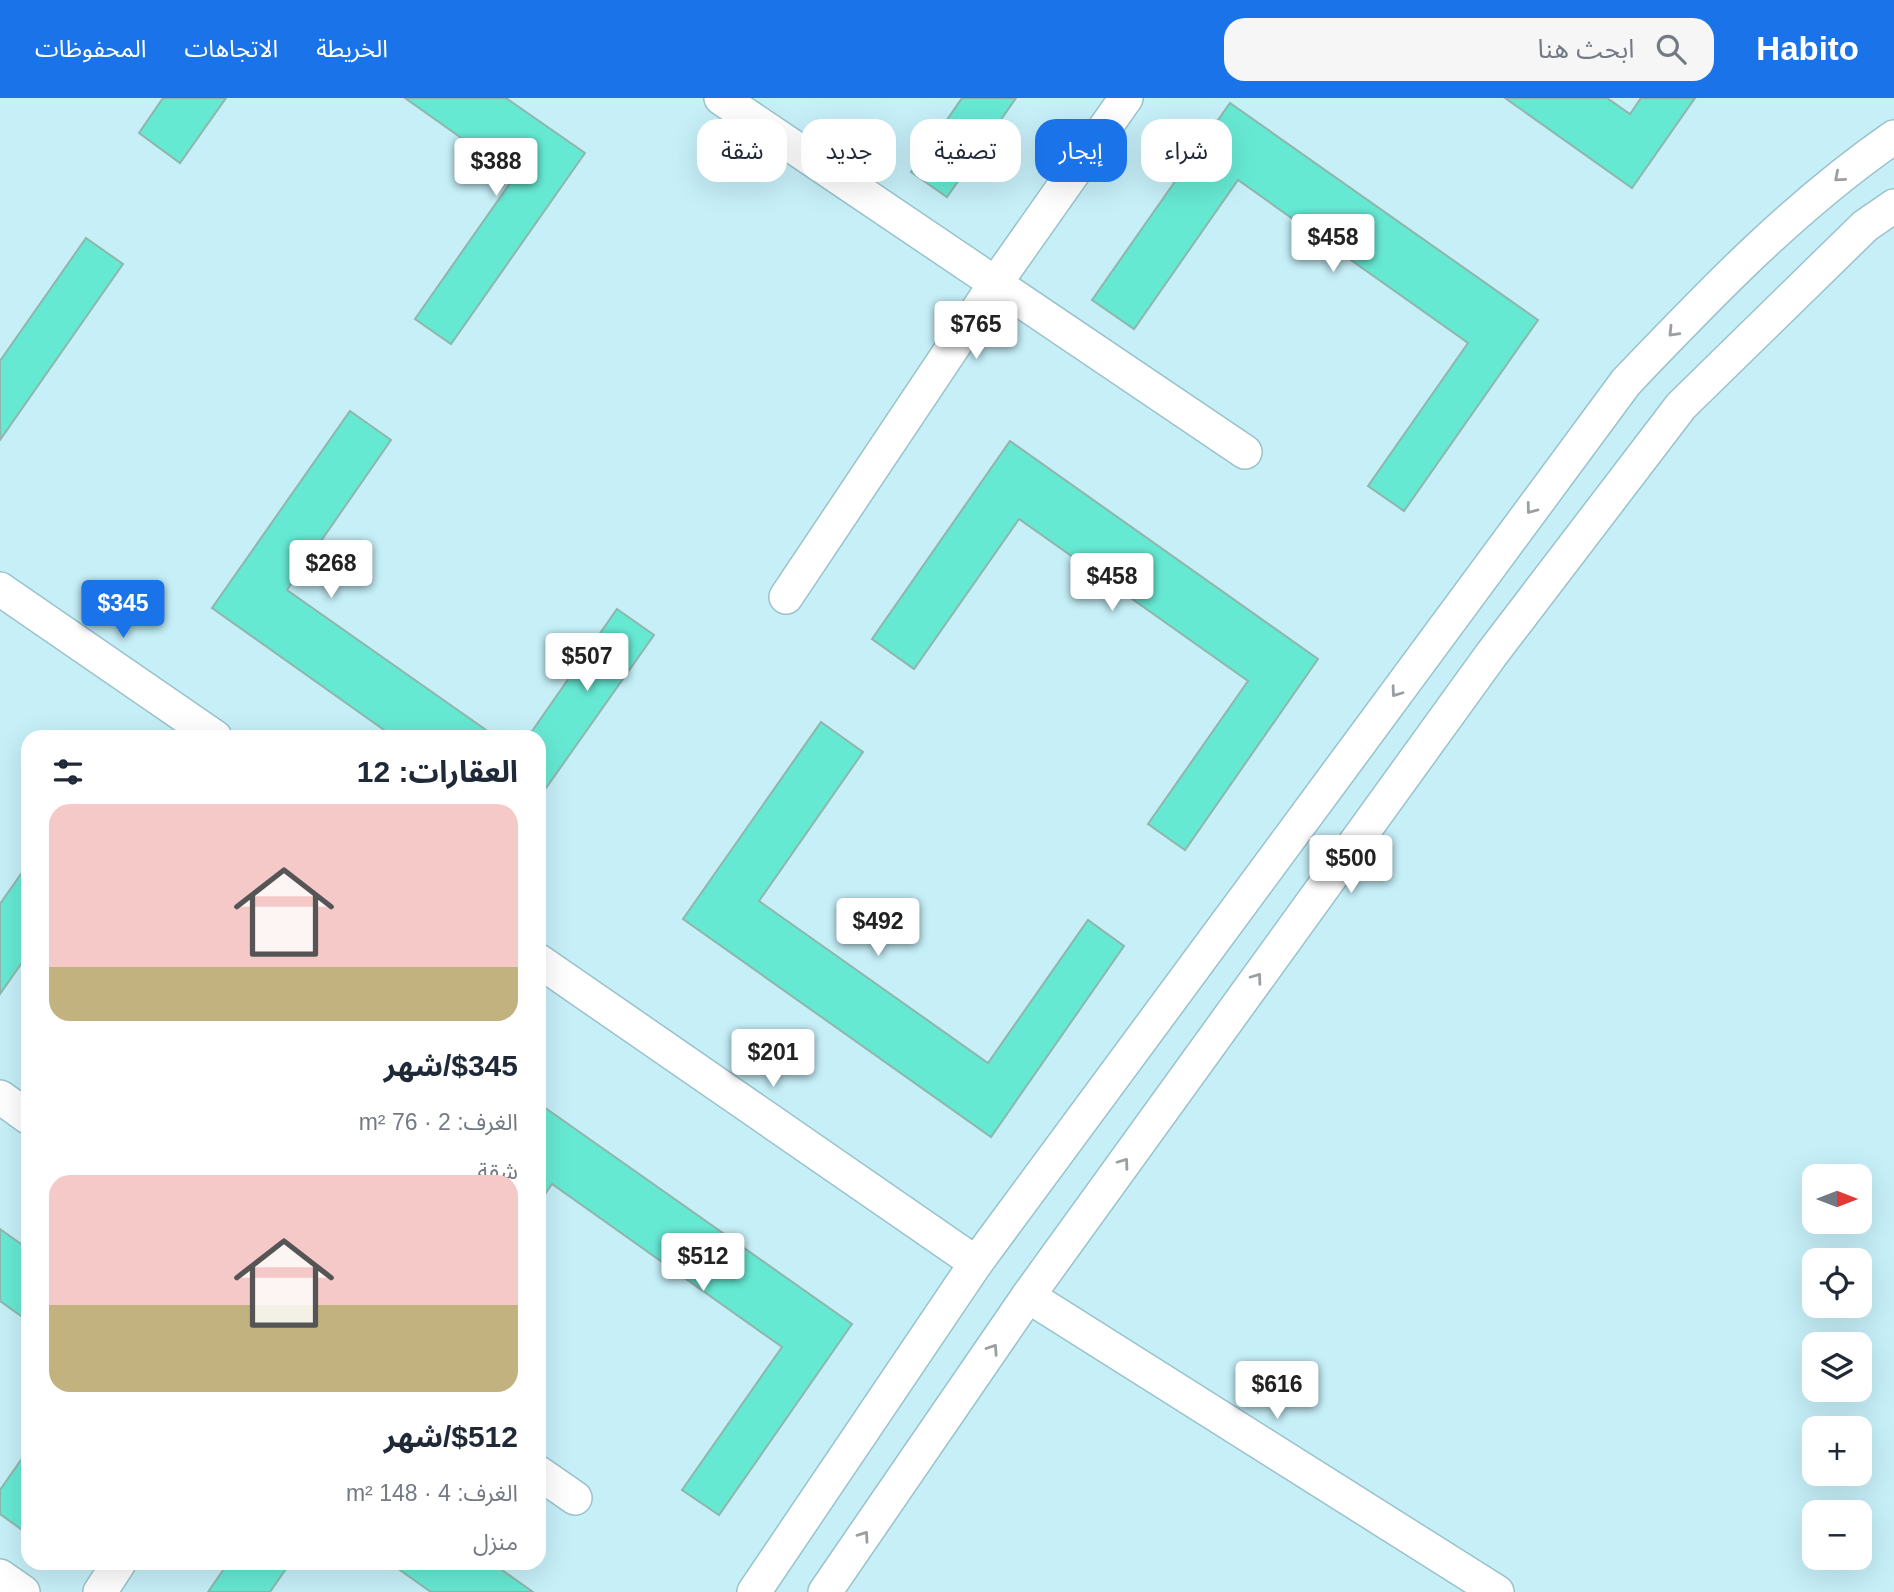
<!DOCTYPE html>
<html lang="ar">
<head>
<meta charset="utf-8">
<style>
  :root { --surface:#fff; --page:#f6f6f7; --text:#1f2937; --muted:#747a83; --accent:#1a73e8 }
  body { margin:0; font-family:Arial,"Noto Sans Arabic",sans-serif; background:var(--page); color:var(--text); direction:rtl; height:100vh; display:flex; flex-direction:column; font-size:26px; white-space:nowrap }
  * { box-sizing:border-box; margin:0 }
  p { font-size:23px; color:var(--muted) }
  .icon { flex:none; width:38px; height:38px; fill:none; stroke:currentColor; stroke-width:2; stroke-linecap:round; stroke-linejoin:round }
  .map { position:relative; flex:1; overflow:hidden; direction:ltr }
  .drawer { position:absolute; left:21px; top:632px; width:525px; height:840px; display:flex; flex-direction:column; background:var(--surface); border-radius:21px; box-shadow:0 7px 28px #0002; direction:rtl }
  .drawer>* { flex:none }
  .banner { position:absolute; left:567px; top:21px; width:665px; height:63px; direction:rtl; display:flex; gap:14px }
  .needle { width:46px; rotate:90deg }
  .buttons { position:absolute; left:1802px; top:1066px; display:grid; gap:14px }
  .buttons a { display:grid; place-items:center; width:70px; height:70px; border-radius:14px; background:var(--surface); box-shadow:0 7px 28px #0002; font-size:35px }
  .price { position:absolute; translate:-50% -60px; padding:0 16px; border-radius:7px; background:#fff; color:#222; font-size:23px; line-height:46px; filter:drop-shadow(0 2px 4px #0008) }
  .price::after { content:''; position:absolute; left:50%; top:42px; width:21px; height:16px; margin-left:-10px; background:inherit; clip-path:polygon(0 0,100% 0,50% 100%) }
  .price.on { background:var(--accent); color:#fff }
  ul { padding:0; list-style:none }
  li { display:grid; align-content:center; gap:14px; height:371px; padding:0 28px }
  li span { display:grid; place-items:center; height:217px; border-radius:21px; color:#555 }
  li>.icon { margin-inline-start:auto }
  span .icon { width:126px; height:126px; fill:#fffc; stroke-width:1 }
  li b { font-size:30px }
  h2 { display:flex; justify-content:space-between; align-items:center; height:84px; padding:0 28px; font-size:30px }
  .tag { padding:0 24px; border-radius:21px; background:var(--surface); box-shadow:0 7px 28px #0002; font-size:24px; line-height:63px }
  .tag.on { background:var(--accent); color:#fff }
  header { display:flex; align-items:center; gap:42px; box-sizing:border-box; height:98px; padding:0 35px; background:var(--accent); color:#fff }
  header strong { font-size:33px }
  nav { display:flex; gap:38px; margin-inline-start:auto; font-size:24px }
  .search { width:490px; height:63px; background:var(--page); display:flex; align-items:center; gap:18px; box-sizing:border-box; padding:0 24px; border-radius:21px; color:var(--muted); font-size:26px }
  .map>svg:first-child { display:block }
  .building { fill:#66e9d3; stroke:#8fb6ae; stroke-width:2 }
  .lines { fill:none; stroke-linecap:round; stroke-linejoin:round }
  .minor-casing { stroke:#9ac2cb; stroke-width:36 }
  .minor { stroke:#fff; stroke-width:33 }
  .oneway { stroke:#9a9fa1 }
</style>
</head>
<body>
<header>
<strong>Habito</strong>
<div class="search"><svg class="icon" aria-label="search" viewBox="0 0 24 24"><circle cx="10" cy="10" r="6"/><path d="M15 15l6 6"/></svg>ابحث هنا</div>
<nav><a>الخريطة</a><a>الاتجاهات</a><a>المحفوظات</a></nav>
</header>
<div class="map">
<svg width="1894" height="1494" viewBox="0 0 1894 1494">
  <rect width="100%" height="100%" fill="#c6eff8"/>
  <g class="building">
    <polygon points="163,0 226,0 180,65 139,35"/>
    <polygon points="405,0 506,0 585,55 451,246 415,221 515,78"/>
    <polygon points="962,0 1016,0 947,99 911,74"/>
    <polygon points="1505,0 1607,0 1630,16 1641,0 1695,0 1632,90"/>
    <polygon points="1230,5 1538,222 1404,413 1368,388 1468,245 1238,82 1134,231 1092,202"/>
    <polygon points="86,140 123,166 0,342 0,263"/>
    <polygon points="350,313 391,342 287,492 496,639 394,639 212,510"/>
    <polygon points="1010,343 1318,561 1185,752 1148,726 1248,583 1019,421 914,571 872,541"/>
    <polygon points="617,511 654,537 539,700 539,639 528,639"/>
    <polygon points="821,624 863,654 759,803 988,965 1088,822 1124,848 991,1039 683,821"/>
    <polygon points="28,766 28,856 0,896 0,806"/>
    <polygon points="544,1009 852,1226 719,1417 682,1392 782,1249 552,1086 539,1105 539,1016"/>
    <polygon points="0,1131 28,1151 28,1223 0,1203"/>
    <polygon points="28,1352 28,1430 25,1434 0,1416 0,1392"/>
    <polygon points="228,1465 290,1465 270,1494 208,1494"/>
    <polygon points="390,1465 492,1465 533,1494 431,1494"/>
  </g>
  <g class="lines">
    <g class="minor-casing">
      <g id="minor">
        <polyline points="721,0 1245,354"/>
        <polyline points="0,491 215,639"/>
        <polyline points="786,499 995,186 1126,0"/>
        <polyline points="539,863 976,1165"/>
        <polyline points="0,999 28,1019"/>
        <polyline points="1028,1198 1497,1494"/>
        <polyline points="539,1375 575,1400"/>
        <polyline points="0,1478 23,1494"/>
        <polyline points="100,1494 119,1465"/>
        <path d="M754,1494l222,-329 650,-881c84,-88 168,-176 268,-245"/>
        <polyline points="825,1494 1028,1198 1491,557 1681,308 1865,128 1894,108"/>
      </g>
    </g>
    <use href="#minor" class="minor"/>
  </g>
  <defs><path id="oneway-chevron" d="M-2-3.5L2.5 0L-2 3.5" fill="none" stroke-width="1.6" stroke-linecap="round" stroke-linejoin="round" transform="scale(1.75)"/></defs>
  <g class="oneway">
    <use href="#oneway-chevron" transform="translate(1839 79) rotate(139)"/>
    <use href="#oneway-chevron" transform="translate(1673 234) rotate(134)"/>
    <use href="#oneway-chevron" transform="translate(1531 411) rotate(127)"/>
    <use href="#oneway-chevron" transform="translate(1396 594) rotate(126)"/>
    <use href="#oneway-chevron" transform="translate(1257 880) rotate(-54)"/>
    <use href="#oneway-chevron" transform="translate(1124 1065) rotate(-54)"/>
    <use href="#oneway-chevron" transform="translate(993 1251) rotate(-56)"/>
    <use href="#oneway-chevron" transform="translate(864 1438) rotate(-55)"/>
  </g>
</svg>
<div class="buttons">
<a><svg class="needle" viewBox="-14 -14 28 28"><path d="M0-13l5 13h-10z" fill="#e53935"/><path d="M0 13l5-13h-10z" fill="#747a83"/></svg></a>
<a><svg class="icon" aria-label="locate" viewBox="0 0 24 24"><circle cx="12" cy="12" r="6"/><path d="M12 2v4M12 18v4M2 12h4M18 12h4"/></svg></a>
<a><svg class="icon" aria-label="layers" viewBox="0 0 24 24"><path d="M12 4l9 5-9 5-9-5zM3 14l9 5 9-5"/></svg></a>
<a>+</a>
<a>−</a>
</div>
<b class="price" style="left:496px;top:100px">$388</b>
<b class="price" style="left:1333px;top:176px">$458</b>
<b class="price" style="left:976px;top:263px">$765</b>
<b class="price" style="left:331px;top:502px">$268</b>
<b class="price" style="left:1112px;top:515px">$458</b>
<b class="price on" style="left:123px;top:542px">$345</b>
<b class="price" style="left:587px;top:595px">$507</b>
<b class="price" style="left:1351px;top:797px">$500</b>
<b class="price" style="left:878px;top:860px">$492</b>
<b class="price" style="left:773px;top:991px">$201</b>
<b class="price" style="left:703px;top:1195px">$512</b>
<b class="price" style="left:1277px;top:1323px">$616</b>
<div class="banner">
<a class="tag">شراء</a>
<a class="tag on">إيجار</a>
<a class="tag">تصفية</a>
<a class="tag">جديد</a>
<a class="tag">شقة</a>
</div>
<section class="drawer">
<h2>العقارات: 12<svg class="icon" aria-label="filters" viewBox="0 0 24 24"><path d="M4 7h16M4 17h16"/><circle cx="9" cy="7" r="2"/><circle cx="15" cy="17" r="2"/></svg></h2>
<ul>
<li><span style="background:linear-gradient(#f6c9c9 75%,#c2b280 0)"><svg class="icon" aria-label="home" viewBox="0 0 24 24"><path d="M3 11l9-7 9 7M6 9v11h12V9"/></svg></span><div><b>$345/شهر</b><p>الغرف: 2 · 76 m²</p><p>شقة</p></div></li>
<li><span style="background:linear-gradient(#f6c9c9 60%,#c2b280 0)"><svg class="icon" aria-label="home" viewBox="0 0 24 24"><path d="M3 11l9-7 9 7M6 9v11h12V9"/></svg></span><div><b>$512/شهر</b><p>الغرف: 4 · 148 m²</p><p>منزل</p></div></li>
</ul>
</section>
</div>
</body>
</html>
